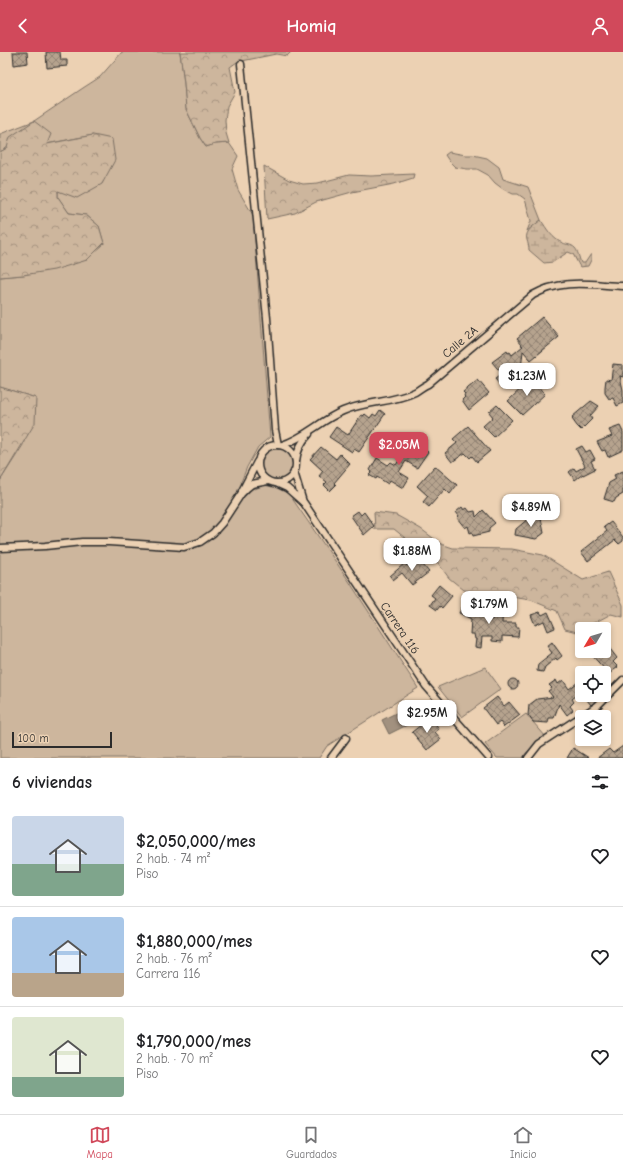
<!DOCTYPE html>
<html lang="es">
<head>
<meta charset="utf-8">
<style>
  :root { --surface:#fff; --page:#f6f6f6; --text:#202124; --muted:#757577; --line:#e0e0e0; --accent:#d1495b }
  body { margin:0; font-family:"Comic Neue",sans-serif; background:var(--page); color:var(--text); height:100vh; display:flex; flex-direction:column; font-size:15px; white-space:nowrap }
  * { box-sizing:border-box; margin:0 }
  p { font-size:13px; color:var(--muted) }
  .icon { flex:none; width:22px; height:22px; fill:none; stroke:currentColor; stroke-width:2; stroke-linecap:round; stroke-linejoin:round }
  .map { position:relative; height:706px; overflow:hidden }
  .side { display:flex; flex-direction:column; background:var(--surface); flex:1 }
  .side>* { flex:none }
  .needle { width:26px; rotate:232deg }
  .tools { position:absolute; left:575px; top:570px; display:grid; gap:8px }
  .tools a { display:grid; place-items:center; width:36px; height:36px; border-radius:4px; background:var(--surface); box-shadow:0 2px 6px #0003; font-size:20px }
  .scale { position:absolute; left:12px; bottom:10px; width:100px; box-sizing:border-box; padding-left:4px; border:2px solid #2b2b2b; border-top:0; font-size:11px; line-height:14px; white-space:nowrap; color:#2b2b2b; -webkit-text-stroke:3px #ecd1b3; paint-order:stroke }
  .price { position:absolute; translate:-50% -34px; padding:0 9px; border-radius:8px; background:#fff; color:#222; font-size:13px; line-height:26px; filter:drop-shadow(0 1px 2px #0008) }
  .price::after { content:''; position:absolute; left:50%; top:24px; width:12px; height:9px; margin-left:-6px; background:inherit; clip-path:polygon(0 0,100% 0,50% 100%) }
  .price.on { background:var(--accent); color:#fff }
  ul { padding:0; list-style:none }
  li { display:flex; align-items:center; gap:12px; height:100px; padding:0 12px }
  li+li { border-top:1px solid var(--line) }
  li span { display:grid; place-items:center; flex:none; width:112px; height:80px; border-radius:4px; color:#555 }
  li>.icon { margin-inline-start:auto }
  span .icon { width:48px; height:48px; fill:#fffc; stroke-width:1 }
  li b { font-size:17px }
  h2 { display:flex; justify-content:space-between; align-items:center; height:48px; padding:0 12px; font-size:17px }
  header { display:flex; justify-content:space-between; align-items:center; height:52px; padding:0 12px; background:var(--accent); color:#fff; font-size:18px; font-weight:700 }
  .menu { display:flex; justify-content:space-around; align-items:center; height:56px; border-top:1px solid var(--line); background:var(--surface); font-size:11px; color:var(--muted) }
  .menu a { display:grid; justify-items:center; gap:2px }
  .menu .on { color:var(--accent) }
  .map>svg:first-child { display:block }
  .grass { fill:#cdb69d; stroke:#7c7064 }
  .forest { fill:url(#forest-crowns); stroke:#7c7064 }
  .wetland { fill:url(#wetland-marsh); stroke:#7c7064 }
  .water { fill:#a2917f; stroke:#72685d }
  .building { fill:url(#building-cross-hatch); stroke:#2b2b2b }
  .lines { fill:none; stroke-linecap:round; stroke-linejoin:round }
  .minor-casing { stroke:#2b2b2b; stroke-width:9 }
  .minor { stroke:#ecd1b3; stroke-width:6 }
  .labels { text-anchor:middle; stroke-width:3; stroke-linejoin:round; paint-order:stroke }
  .street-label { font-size:12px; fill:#2b2b2b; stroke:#ecd1b3 }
</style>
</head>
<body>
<header><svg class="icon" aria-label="back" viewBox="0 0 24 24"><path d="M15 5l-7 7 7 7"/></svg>Homiq<svg class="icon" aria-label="person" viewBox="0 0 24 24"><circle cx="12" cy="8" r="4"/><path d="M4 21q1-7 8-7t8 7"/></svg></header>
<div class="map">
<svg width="623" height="706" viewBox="0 0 623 706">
  <defs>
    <pattern id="forest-crowns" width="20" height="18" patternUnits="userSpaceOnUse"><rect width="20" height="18" fill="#cdb69d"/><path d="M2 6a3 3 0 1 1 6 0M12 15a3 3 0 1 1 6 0" fill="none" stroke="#a79480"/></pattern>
    <pattern id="wetland-marsh" width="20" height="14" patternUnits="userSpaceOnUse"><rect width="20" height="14" fill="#cdb69d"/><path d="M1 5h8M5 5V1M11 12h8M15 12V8" fill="none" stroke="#a79480"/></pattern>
    <pattern id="building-cross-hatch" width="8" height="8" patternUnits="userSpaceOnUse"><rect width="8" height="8" fill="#b6a38e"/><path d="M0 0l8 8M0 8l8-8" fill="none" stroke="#948574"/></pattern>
  </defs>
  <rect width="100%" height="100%" fill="#ecd1b3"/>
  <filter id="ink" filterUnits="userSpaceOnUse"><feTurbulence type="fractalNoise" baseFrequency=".025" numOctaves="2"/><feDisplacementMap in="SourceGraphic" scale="8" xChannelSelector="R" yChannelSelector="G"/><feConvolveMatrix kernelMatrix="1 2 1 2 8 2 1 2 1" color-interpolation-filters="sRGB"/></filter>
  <g filter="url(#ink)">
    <g class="grass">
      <polygon points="122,0 180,0 184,31 186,57 200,86 206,95 215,92 229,91 238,104 232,117 238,138 253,163 270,385 258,395 247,415 241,430 255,437 264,433 277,436 289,442 347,526 418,636 327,694 319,706 0,706 0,429 23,393 36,346 0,335 0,225 23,223 86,208 104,192 99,174 86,163 69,161 58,145 58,139 62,140 93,83 46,92 7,96 0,100 0,82 34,69 83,36 100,25"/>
      <polygon points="449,100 466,103 473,103 487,106 499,115 503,127 528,135 541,168 527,179 531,169 525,147 518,142 513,142 503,137 495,131 488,123 477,117 467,117 455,115 449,109 445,103"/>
      <circle cx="277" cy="412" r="19"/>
      <polygon points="485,615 501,637 462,665 438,635"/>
      <polygon points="526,662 546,685 526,701 523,706 497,706 485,692"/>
    </g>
    <g class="forest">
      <polygon points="180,0 291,0 287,4 276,2 237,10 230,15 235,40 227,54 225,68 226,81 229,91 215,92 206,95 200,86 186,57 184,31"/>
      <polygon points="34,69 51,82 47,92 93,83 112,87 115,108 102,132 77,146 58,139 58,145 69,161 86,163 99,174 104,191 87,208 54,218 23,223 0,225 0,100 7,96 10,85"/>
      <polygon points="264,114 289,128 303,132 318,131 349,123 371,124 414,122 413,126 394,132 352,140 316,150 295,161 267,167"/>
      <polygon points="0,335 36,346 35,371 0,429"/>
      <polygon points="374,460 396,463 421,477 441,492 453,496 512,497 543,503 583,528 608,520 623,553 623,565 611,562 577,580 565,577 557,559 531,548 484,541 464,538 449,526 438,511 428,500 412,501 405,486 394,477 375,477"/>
    </g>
    <path class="wetland" d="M541,168c5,8 12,20 22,23 4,2 8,1 12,5 3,3 4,10 6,15h4l6,-9v6l-3,6 -8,1 -7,-13 -5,-2 -15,10 -9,1 -15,-13c0,-4 -1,-6 -2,-10 -3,-9 8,-15 14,-20z"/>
    <polygon class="water" points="406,656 413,670 389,682 382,668"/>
    <g class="building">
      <polygon points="13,0 27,0 28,11 14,13"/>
      <polygon points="46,0 60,0 61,8 67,8 67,14 47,16"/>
      <polygon points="542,265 559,285 531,308 523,299 521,317 501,334 495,327 502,322 492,310 507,299 508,301 510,300 512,303 523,294 521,293 522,292 517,286"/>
      <polygon points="613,312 623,313 623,325 620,324 623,338 623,351 617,354 613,346 609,347 605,341 605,335 606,327 611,328"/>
      <polygon points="531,327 545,342 522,363 508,349"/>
      <polygon points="478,328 489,341 469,358 462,348 465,345 464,344 465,342 463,340"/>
      <polygon points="591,349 599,354 590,364 592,367 581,378 577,374 572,367 573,366 572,365"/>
      <polygon points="497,353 512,368 494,385 483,374 493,365 489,360"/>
      <polygon points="380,358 385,362 359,400 354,397 352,400 329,385 336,375 348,383 361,363 363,364 365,362 370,366 373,362 376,364"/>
      <polygon points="468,374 490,399 477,410 472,404 470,406 465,401 452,410 445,401 457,391 453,387"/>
      <polygon points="620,374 623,380 623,398 608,405 605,398 602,399 597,390 612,384 609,378"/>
      <polygon points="412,389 428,400 417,416 406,409 399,420 409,426 403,436 390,428 388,432 377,425 376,427 369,423 372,420 370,418 377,406 388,413 391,410 396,413"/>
      <polygon points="582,394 586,400 590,398 595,407 591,409 595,417 583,423 583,422 575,428 569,420 574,416 576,419 585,414 576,397"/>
      <polygon points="321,395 336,407 340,402 350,412 334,431 336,433 330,439 324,433 327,430 319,424 323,419 310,407"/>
      <polygon points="435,414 457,433 450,442 445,437 429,455 423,450 428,444 417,434"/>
      <polygon points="623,419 623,442 616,446 614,450 604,447 609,431 616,427 614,423"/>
      <polygon points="462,455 464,458 467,456 470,460 475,459 476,465 483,458 495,471 489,476 489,480 473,484 472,480 470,481 468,474 465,476 457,466 459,464 456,460"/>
      <polygon points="358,459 361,463 364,460 374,474 364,483 351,464"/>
      <polygon points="538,464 538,466 541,466 544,481 536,487 515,483 516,477 529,466"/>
      <polygon points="611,470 623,485 623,489 619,492 615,488 588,509 581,500 607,479 604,475"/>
      <polygon points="417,506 429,520 412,533 402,521 393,528 390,524 405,511 407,514"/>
      <polygon points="439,533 452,544 442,556 440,554 437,558 430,553 435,546 431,543"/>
      <polygon points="464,552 492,568 493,553 503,553 502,571 516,571 516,575 519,575 518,585 502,584 502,590 492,589 492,585 482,585 481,596 475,595 476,587 475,587 474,582 470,582 471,567 459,561"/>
      <polygon points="540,560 542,563 548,560 555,576 548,579 544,569 535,573 531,563"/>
      <polygon points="604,589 617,606 613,610 618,615 609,622 588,599 604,599"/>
      <polygon points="552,590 562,604 557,608 556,606 545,615 543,620 537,619 538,612 552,601 547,594"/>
      <circle cx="513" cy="632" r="5"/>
      <polygon points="582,627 582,639 572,647 574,650 570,654 573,658 567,663 559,652 554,666 549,666 548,671 533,670 528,663 529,653 537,647 553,645 548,639 552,636 549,633 556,628 558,632 563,628 569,637"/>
      <polygon points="583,643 602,643 591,653"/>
      <polygon points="497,645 504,654 509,650 520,663 504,675 500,670 496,673 483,656"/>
      <polygon points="431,665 439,677 435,680 441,687 427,698 412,680"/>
      <polygon points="623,694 623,706 597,706 609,697 613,701"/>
      <polygon points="573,696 589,706 567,706"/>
    </g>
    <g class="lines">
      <g class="minor-casing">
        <g id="minor">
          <polyline points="241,12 267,266 275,378 278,393"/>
          <circle cx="277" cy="412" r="19"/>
          <path d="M282,393c23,-7 39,-25 61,-34 23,-10 50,-8 72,-19 4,-2 8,-6 13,-8l105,-89c30,-17 58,-10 90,-9"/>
          <path d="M296,409c1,-10 6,-20 13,-27"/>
          <polyline points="294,420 303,450"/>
          <polyline points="276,431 287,436 304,451 426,634 489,706"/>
          <polyline points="242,439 257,410"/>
          <polyline points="0,496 45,494 82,490 109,490 184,495 200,490 213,481 222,471 241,442 247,436 252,432 268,429"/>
          <polyline points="331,706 346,686"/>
          <polyline points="528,706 539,692 597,654 623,628"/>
        </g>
      </g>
      <use href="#minor" class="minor"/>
    </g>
  </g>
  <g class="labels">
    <g class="street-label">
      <text transform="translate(460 290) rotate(-40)" y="4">Calle 2A</text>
      <text transform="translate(400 576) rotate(56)" y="4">Carrera 116</text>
    </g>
  </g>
</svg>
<div class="tools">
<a><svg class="needle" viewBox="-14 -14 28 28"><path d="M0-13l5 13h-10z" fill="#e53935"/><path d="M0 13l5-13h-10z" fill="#757577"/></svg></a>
<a><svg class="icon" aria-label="locate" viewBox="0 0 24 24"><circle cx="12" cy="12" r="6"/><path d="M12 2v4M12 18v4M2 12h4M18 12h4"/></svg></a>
<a><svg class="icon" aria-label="layers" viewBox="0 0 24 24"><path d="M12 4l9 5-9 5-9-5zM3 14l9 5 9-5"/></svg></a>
</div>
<div class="scale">100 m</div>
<b class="price" style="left:527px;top:345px">$1.23M</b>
<b class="price on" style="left:399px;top:414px">$2.05M</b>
<b class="price" style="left:531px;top:476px">$4.89M</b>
<b class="price" style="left:412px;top:520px">$1.88M</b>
<b class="price" style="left:489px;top:573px">$1.79M</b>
<b class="price" style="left:427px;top:682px">$2.95M</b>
</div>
<section class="side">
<h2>6 viviendas<svg class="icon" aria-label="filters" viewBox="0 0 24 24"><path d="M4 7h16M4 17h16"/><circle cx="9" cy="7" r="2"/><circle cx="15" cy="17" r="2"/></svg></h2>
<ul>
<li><span style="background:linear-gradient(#c9d6e8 60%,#7fa58c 0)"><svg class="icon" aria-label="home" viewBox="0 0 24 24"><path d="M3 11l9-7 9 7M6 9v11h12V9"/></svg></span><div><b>$2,050,000/mes</b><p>2 hab. · 74 m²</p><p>Piso</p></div><svg class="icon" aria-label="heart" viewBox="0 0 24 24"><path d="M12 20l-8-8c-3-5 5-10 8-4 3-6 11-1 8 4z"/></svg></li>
<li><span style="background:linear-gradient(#a9c7e8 70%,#b9a48a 0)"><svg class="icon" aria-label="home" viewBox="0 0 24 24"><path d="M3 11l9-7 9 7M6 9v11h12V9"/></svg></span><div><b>$1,880,000/mes</b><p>2 hab. · 76 m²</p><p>Carrera 116</p></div><svg class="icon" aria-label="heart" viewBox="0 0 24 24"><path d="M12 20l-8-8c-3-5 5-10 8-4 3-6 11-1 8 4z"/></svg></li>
<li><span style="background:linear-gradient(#dfe7d0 75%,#7fa58c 0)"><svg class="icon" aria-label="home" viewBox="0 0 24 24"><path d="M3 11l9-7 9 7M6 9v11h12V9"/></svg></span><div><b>$1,790,000/mes</b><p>2 hab. · 70 m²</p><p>Piso</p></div><svg class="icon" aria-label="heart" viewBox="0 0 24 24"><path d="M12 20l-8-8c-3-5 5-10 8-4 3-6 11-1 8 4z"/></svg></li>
</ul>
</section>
<nav class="menu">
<a class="on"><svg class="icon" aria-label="map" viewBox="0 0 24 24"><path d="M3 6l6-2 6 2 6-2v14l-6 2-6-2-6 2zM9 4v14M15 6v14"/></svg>Mapa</a>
<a><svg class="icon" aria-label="saved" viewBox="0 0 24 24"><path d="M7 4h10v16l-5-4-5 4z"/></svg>Guardados</a>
<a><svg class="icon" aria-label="home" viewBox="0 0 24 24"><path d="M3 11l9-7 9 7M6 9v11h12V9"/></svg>Inicio</a>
</nav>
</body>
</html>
